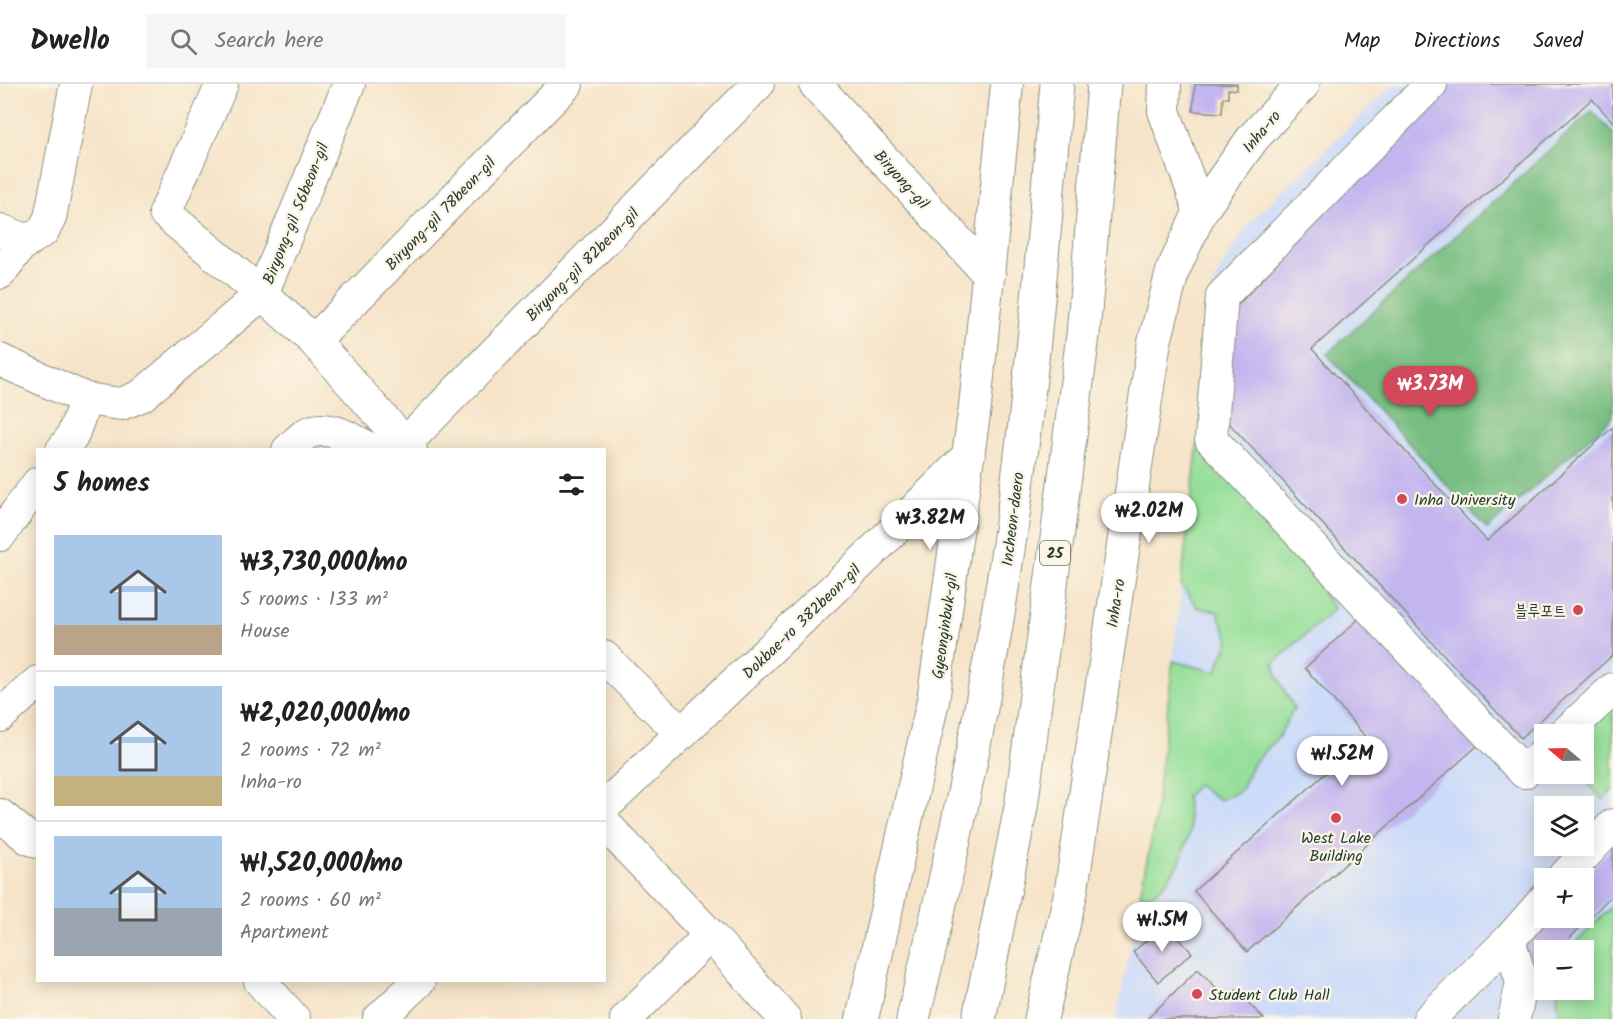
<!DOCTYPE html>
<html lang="en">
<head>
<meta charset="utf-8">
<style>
  :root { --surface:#fff; --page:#f6f6f6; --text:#222; --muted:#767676; --line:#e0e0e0; --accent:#d1495b }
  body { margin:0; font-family:Kalam,"Poor Story",sans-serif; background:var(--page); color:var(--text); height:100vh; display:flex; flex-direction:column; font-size:22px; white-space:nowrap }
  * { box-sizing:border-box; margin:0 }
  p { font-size:20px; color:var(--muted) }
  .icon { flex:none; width:33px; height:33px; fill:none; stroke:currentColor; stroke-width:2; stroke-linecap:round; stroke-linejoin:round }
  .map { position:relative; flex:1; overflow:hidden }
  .side { position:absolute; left:36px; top:364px; width:570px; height:534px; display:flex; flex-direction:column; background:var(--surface); border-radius:0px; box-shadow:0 3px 15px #0003 }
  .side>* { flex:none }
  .needle { width:39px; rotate:289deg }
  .tools { position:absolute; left:1534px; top:640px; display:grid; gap:12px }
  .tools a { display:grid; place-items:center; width:60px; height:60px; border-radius:0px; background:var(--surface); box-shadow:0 3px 15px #0003; font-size:30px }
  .price { position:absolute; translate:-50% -51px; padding:0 14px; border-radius:21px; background:#fff; color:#222; font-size:20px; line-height:39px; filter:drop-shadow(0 2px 3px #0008) }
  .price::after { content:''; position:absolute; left:50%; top:36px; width:18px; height:14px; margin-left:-9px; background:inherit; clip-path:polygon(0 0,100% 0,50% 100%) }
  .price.selected { background:var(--accent); color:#fff }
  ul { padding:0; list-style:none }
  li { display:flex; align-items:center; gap:18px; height:150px; padding:0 18px }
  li+li { border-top:2px solid var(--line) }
  li span { display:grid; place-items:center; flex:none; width:168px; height:120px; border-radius:0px; color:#555 }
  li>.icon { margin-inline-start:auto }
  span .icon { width:72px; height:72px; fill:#fffc; stroke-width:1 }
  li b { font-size:26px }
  h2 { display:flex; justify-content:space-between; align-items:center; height:72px; padding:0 18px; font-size:26px }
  header { display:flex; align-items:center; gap:36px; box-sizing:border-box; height:84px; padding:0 30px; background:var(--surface); border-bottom:2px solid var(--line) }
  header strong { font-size:28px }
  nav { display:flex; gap:33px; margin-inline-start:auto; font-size:21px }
  .search { width:420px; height:54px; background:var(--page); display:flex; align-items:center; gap:15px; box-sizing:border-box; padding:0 21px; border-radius:0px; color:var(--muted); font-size:22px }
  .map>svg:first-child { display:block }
  .built { fill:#ccdbf9; fill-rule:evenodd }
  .green { fill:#95df9a; stroke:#5a8e67; stroke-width:1.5 }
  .forest { fill:#78be82; stroke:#4c7e5b; stroke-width:1.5 }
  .building { fill:#c2b5f0 }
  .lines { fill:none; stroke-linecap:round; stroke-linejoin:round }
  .minor-casing { stroke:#8a907e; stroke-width:34 }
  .major-casing { stroke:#8a907e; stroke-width:35 }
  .highway-casing { stroke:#8a907e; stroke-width:35 }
  .minor { stroke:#fff; stroke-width:32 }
  .major { stroke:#fff; stroke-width:33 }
  .highway { stroke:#fff; stroke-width:33 }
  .poi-dot { fill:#d1495b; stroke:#fcf5e5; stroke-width:2 }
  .labels { text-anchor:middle; stroke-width:4.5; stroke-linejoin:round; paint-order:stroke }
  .shield { fill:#fcf5e5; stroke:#617469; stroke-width:1.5 }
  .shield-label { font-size:15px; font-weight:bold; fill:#1f3d34 }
  .street-label { font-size:16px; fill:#1f3d34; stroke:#fcf5e5 }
  .poi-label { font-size:16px; fill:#1f3d34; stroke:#fcf5e5; text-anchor:start }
</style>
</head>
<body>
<header>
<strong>Dwello</strong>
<div class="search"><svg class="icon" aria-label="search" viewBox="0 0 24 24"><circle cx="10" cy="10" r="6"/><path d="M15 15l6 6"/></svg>Search here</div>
<nav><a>Map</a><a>Directions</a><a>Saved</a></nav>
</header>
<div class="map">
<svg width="1613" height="935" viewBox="0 0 1613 935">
  <rect width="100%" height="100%" fill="#fcf5e5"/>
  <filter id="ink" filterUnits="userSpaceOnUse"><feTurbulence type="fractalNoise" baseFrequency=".0167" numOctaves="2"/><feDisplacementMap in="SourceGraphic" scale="12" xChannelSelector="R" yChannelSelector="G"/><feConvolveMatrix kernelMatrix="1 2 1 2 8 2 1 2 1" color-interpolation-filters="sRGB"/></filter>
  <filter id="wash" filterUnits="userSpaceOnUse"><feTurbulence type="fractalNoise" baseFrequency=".008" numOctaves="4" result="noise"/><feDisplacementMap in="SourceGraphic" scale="24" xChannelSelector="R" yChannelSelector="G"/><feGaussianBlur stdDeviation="1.35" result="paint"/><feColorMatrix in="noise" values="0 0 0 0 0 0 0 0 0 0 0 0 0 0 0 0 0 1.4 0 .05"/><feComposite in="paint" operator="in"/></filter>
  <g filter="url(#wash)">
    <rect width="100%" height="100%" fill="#f6e4c9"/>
    <path class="built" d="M1394,0h219v935h-497l37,-187 51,-440 9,-110 34,-57zM1545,651h39v39h-39zM1545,723h39v39h-39zM1545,795h39v39h-39zM1545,867h39v39h-39z"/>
    <g class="green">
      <polygon points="1198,358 1334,497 1322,509 1334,525 1274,579 1277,592 1294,624 1279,652 1252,681 1240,707 1220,716 1197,701 1186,713 1190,747 1180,778 1164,801 1149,812 1140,810 1153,748 1173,577 1216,588 1229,556 1217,527 1198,524 1181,501"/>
      <polygon points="1613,597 1613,706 1603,716 1580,690 1584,690 1584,651"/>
      <polygon points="1613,821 1613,935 1559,935 1557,906 1584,906 1584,867 1568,867"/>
    </g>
    <polygon class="forest" points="1592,27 1613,49 1613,333 1487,445 1327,270"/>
    <g id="blocks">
      <g class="building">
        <polygon points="1195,0 1237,0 1237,6 1228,5 1228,14 1223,14 1222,29 1193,27"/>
        <polygon points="1444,0 1613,0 1613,38 1592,15 1312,265 1487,457 1613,343 1613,571 1521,654 1226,336 1233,226"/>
        <polygon points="1362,532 1477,662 1247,868 1194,807 1366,653 1305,584"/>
        <polygon points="1613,763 1613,810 1557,867 1545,867 1545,879 1530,895 1520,859 1544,834 1584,834 1584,795 1582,795"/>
        <polygon points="1166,840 1192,869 1158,898 1133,868"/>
        <polygon points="1198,885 1227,915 1236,906 1264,935 1147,935"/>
      </g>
    </g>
  </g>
  <g filter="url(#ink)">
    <use href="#blocks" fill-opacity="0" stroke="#8a907e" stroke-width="1.5"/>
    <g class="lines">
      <g class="minor-casing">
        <g id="minor">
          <polyline points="222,0 165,129 262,210 314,257 411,366"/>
          <polyline points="815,0 989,191"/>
          <polyline points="1165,0 1164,27 1200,128"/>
          <polyline points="1431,0 1222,212 1211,355 1524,688 1545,668"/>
          <polyline points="0,146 28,157"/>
          <polyline points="0,189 21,161 43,147 50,134 76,0"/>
          <polyline points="314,257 567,0"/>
          <polyline points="0,276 86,315 121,320 141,312 262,210 349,0"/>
          <polyline points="406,359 758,0"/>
          <polyline points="62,366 72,353 86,315"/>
          <path d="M288,366c6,-5 12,-12 18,-16 22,-12 47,6 66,16"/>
          <polyline points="0,451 38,399"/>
          <polyline points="604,573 682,650"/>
          <polyline points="0,632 38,598"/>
          <polyline points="1563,651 1613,605"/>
          <polyline points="604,723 868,472 969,371"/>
          <polyline points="0,731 28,754 38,758"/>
          <polyline points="604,739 710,851 785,935"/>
          <polyline points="1562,795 1613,741"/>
          <polyline points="1509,856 1522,898 1514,935"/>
          <polyline points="260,897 294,935"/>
          <polyline points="379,935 419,897"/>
          <polyline points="626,935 710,851"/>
          <polyline points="862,935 933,617 975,323 1007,0"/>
          <polyline points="1429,935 1509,856 1545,815"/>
        </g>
      </g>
      <g class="major-casing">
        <polyline id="major" points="1041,935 1071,808 1154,260 1173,186 1200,128 1253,54 1303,0"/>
      </g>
      <g class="highway-casing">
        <g id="highway">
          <path d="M913,935c35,-147 68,-294 91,-443 26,-163 39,-328 53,-492"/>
          <polyline points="979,935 1021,723 1052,493 1083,251 1104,0"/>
        </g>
      </g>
      <use href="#minor" class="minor"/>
      <use href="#major" class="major"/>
      <use href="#highway" class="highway"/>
    </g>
  </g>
  <g class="poi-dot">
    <circle cx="1402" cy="415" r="6"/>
    <circle cx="1578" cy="526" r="6"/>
    <circle cx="1336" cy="734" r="6"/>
    <circle cx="1197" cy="910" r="6"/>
  </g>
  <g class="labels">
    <rect class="shield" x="1040" y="457" width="30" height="24" rx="4.5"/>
    <g class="shield-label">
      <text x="1055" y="474">25</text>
    </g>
    <g class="street-label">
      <text transform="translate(1261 47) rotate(-50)" y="6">Inha-ro</text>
      <text transform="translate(902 95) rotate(48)" y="6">Biryong-gil</text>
      <text transform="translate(295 129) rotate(-68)" y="6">Biryong-gil 56beon-gil</text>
      <text transform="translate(440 129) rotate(-46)" y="6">Biryong-gil 78beon-gil</text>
      <text transform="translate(582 180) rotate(-45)" y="6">Biryong-gil 82beon-gil</text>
      <text transform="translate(1012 435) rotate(-83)" y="6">Incheon-daero</text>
      <text transform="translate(1115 519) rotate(-81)" y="6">Inha-ro</text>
      <text transform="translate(801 537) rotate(-44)" y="6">Dokbae-ro 382beon-gil</text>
      <text transform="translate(944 542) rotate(-82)" y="6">Gyeonginbuk-gil</text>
    </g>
    <g class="poi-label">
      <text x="1414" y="421">Inha University</text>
      <text x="1566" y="532" text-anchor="end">블루포트</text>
      <text x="1336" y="759" text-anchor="middle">West Lake<tspan x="1336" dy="18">Building</tspan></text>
      <text x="1209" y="916">Student Club Hall</text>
    </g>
  </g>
</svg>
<div class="tools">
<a><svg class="needle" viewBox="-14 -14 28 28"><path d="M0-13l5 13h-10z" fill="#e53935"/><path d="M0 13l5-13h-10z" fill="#767676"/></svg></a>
<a><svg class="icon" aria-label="layers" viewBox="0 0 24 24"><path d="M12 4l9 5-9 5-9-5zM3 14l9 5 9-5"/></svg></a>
<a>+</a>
<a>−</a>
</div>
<b class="price selected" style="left:1430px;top:333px">₩3.73M</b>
<b class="price" style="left:1149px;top:460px">₩2.02M</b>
<b class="price" style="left:930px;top:467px">₩3.82M</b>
<b class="price" style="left:1342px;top:703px">₩1.52M</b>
<b class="price" style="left:1162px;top:869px">₩1.5M</b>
<section class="side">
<h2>5 homes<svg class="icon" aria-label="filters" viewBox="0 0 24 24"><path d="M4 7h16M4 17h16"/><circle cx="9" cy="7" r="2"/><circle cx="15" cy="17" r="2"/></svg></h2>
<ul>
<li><span style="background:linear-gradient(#a9c7e8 75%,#b9a48a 0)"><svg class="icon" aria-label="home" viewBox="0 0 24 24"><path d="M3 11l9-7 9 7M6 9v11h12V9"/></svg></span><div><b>₩3,730,000/mo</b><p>5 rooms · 133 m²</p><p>House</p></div></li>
<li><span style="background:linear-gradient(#a9c7e8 75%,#c2b280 0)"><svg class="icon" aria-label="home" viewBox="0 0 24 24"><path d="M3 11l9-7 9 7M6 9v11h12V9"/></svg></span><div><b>₩2,020,000/mo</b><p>2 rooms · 72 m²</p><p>Inha-ro</p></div></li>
<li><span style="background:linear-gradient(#a9c7e8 60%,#9aa5b1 0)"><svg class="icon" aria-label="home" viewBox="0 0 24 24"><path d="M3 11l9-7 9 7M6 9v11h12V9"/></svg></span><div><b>₩1,520,000/mo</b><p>2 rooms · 60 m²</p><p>Apartment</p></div></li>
</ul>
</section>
</div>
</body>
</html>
